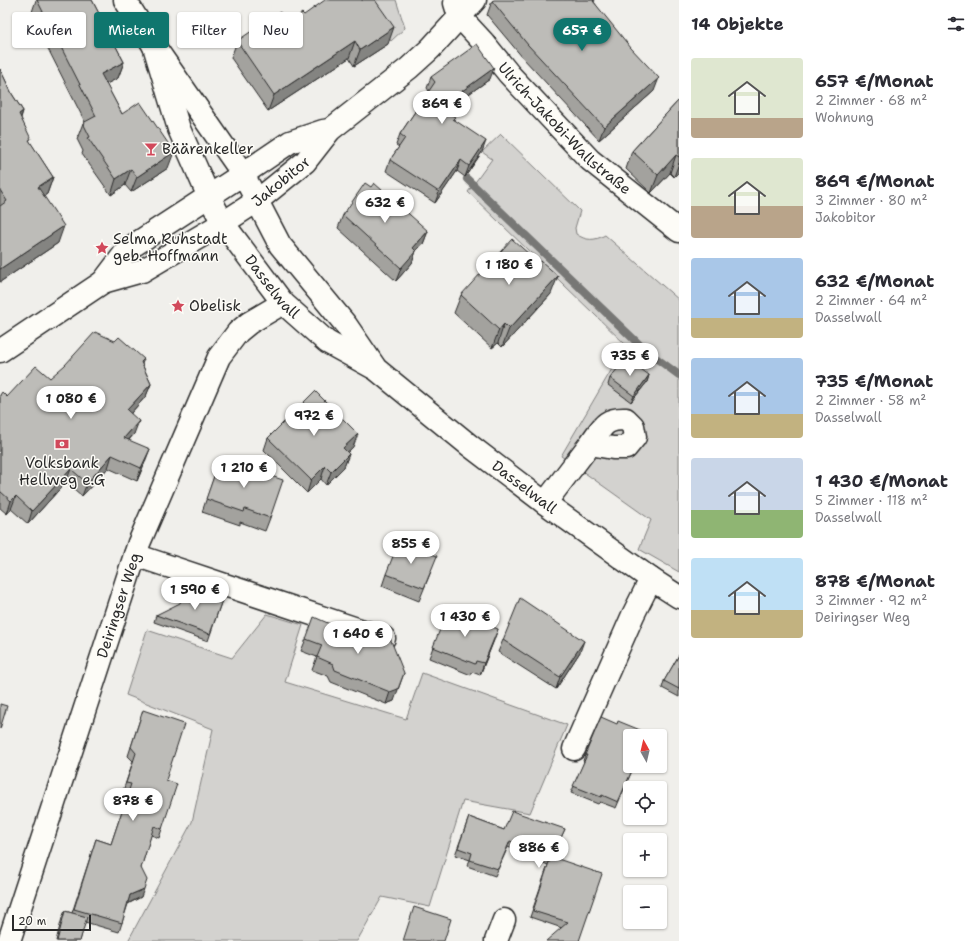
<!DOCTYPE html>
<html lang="de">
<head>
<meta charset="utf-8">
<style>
  :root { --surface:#fff; --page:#f7f7f7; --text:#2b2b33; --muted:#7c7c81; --accent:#0f766e }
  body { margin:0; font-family:"Shantell Sans",sans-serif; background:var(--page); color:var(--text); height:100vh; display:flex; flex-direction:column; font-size:15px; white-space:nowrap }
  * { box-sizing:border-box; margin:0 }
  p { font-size:13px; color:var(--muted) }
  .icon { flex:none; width:22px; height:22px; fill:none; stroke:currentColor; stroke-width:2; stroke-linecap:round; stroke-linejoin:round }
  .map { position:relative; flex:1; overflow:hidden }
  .panel { display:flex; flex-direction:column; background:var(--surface); width:300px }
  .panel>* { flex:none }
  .guide { position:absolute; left:12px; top:12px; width:380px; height:36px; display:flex; gap:8px }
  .needle { width:26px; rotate:352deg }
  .buttons { position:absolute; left:623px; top:729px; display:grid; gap:8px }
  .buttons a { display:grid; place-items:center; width:44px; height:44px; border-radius:4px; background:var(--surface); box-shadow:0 1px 3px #0004; font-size:20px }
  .scale { position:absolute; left:12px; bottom:10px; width:79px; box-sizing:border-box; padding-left:4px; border:2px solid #2b2b2b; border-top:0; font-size:11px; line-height:14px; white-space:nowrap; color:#2b2b2b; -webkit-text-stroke:3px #fdfcf7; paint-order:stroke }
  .price { position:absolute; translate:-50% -34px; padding:0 9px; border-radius:14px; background:#fff; color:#222; font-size:13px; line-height:26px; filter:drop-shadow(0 1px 2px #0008) }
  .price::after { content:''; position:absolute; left:50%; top:24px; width:12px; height:9px; margin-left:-6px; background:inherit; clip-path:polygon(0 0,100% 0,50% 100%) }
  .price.selected { background:var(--accent); color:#fff }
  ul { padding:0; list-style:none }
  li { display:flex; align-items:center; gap:12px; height:100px; padding:0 12px }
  li span { display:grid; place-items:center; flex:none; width:112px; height:80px; border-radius:4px; color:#555 }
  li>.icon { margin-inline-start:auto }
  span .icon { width:48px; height:48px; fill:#fffc; stroke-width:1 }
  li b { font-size:17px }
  h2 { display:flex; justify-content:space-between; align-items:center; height:48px; padding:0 12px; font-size:17px }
  .pill { padding:0 14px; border-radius:4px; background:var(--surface); box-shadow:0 1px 3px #0004; font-size:14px; line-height:36px }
  .pill.selected { background:var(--accent); color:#fff }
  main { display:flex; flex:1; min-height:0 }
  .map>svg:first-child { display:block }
  .green { fill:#d3d2cf; stroke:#7f7e7d }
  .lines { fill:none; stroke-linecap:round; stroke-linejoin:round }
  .stream { stroke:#777775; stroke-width:8 }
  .minor-casing { stroke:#2b2b2b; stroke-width:25 }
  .minor { stroke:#fdfcf7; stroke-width:22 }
  .wall { fill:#a3a29e; stroke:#2b2b2b }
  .shaded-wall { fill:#848481; stroke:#2b2b2b }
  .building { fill:#bdbcb8; stroke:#2b2b2b }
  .labels { text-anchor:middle; stroke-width:3; stroke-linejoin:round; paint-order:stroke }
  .street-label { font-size:15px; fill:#2b2b2b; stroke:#fdfcf7 }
  .poi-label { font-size:15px; fill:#2b2b2b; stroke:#fdfcf7; text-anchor:start }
</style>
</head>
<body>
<main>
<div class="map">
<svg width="679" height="941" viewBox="0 0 679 941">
  <rect width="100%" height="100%" fill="#f0efeb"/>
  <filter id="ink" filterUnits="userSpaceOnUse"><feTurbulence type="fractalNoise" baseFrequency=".025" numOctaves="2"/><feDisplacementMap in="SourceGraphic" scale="8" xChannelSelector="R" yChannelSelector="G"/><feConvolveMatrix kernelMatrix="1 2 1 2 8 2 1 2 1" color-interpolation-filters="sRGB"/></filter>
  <g filter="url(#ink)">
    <g class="green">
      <polygon points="363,0 396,0 405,28 391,41"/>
      <path d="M501,134l79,77 -5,17 1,6c10,7 19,7 29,1l74,65v272l-40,-23 12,-29 -90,-64 65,-111 -158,-153 24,-33 -10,-7z"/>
      <polygon points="267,614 303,625 285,682 406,719 422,673 567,725 530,813 463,801 430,907 382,897 357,941 128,941 192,822 213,729 126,695 147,630 232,658"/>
    </g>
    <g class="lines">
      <polyline class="stream" points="467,179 645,350 679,375"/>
      <g class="minor-casing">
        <g id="minor">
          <polyline points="125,0 154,46 243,174 280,245 346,325 374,366"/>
          <path id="s1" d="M455,3l4,13 25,27 25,31 81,86 89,71"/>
          <path id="s2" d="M154,46l25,83 30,68 14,26 60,80 44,39 49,27 93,76 76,58 106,76 28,18"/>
          <polyline points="103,282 128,249 243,174 290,142 323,131 330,130"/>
          <path id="s3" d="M0,351l103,-69 39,-11 81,-48 34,-22 48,-39 25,-32 79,-62 21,-19 45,-49"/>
          <path d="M545,503l45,-59 23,4h13l9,-11 -2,-11 -7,-7c-22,-1 -24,9 -36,25"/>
          <polyline points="135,555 384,638"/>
          <polyline points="574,749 633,615 651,579"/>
          <path id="s4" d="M9,941l130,-398 80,-186 19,-25 11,-9 34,-20"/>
          <polyline points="496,941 504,920"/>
        </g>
      </g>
      <use href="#minor" class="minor"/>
    </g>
    <g class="wall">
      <polygon points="36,0 92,0 124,62 118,78 106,84 122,114 168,168 131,192 125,185 111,195 82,154 83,151 77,139 83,123 85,122 31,15"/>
      <polygon points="595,0 594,2 654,91 599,140 523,58 487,15 492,1"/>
      <polygon points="304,15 388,44 354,66 349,58 268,111 231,58 237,41 287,24"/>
      <polygon points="0,69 12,94 23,111 21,118 30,142 53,177 47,194 44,196 58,243 0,282"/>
      <polygon points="431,77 490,79 446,110 482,152 465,177 457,171 435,203 386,171 390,160 399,147 396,145 400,134 429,91 427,88"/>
      <polygon points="679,100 679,172 674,177 670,173 651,193 626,169 632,151"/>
      <polygon points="343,215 428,231 423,244 416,251 412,263 396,281 338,228"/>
      <polygon points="551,294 502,347 498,343 492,348 454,313 461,295"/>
      <polygon points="144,359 142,364 151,384 146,396 131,413 134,434 129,440 145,462 137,481 108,468 82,496 66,482 28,524 11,509 7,514 0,508 0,395 7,397 50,378"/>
      <polygon points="649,375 647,382 631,402 608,385 610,378"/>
      <polygon points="268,438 353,447 347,453 349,454 344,467 326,485 321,479 307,493 264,450"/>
      <polygon points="220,459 270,518 265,531 240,522 240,525 202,512"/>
      <polygon points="432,569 419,601 382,586 386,574"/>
      <polygon points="222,600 208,641 154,622 156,615"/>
      <polygon points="330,624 383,641 394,701 386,704 331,682 328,676 312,670 317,657 301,651 306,639"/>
      <polygon points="494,640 480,675 472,672 471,675 429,658 433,647"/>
      <polygon points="503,640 580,652 556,689 498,652"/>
      <polygon points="679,655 679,697 662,688 664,681"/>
      <polygon points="140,719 166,780 162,829 159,838 151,835 141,868 141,897 128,904 119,932 85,922 80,941 56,941 62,918 65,911 72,913 96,839 111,844 128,793 123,791 133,761 128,756"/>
      <polygon points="630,736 634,766 616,808 600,802 598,804 571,793 584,762 583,761 585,755"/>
      <polygon points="469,817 504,830 565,829 552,857 579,941 562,928 530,917 548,865 508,847 495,876 467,866 470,860 455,855"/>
    </g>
    <g class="shaded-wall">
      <polygon points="394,27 388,44 354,66 360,50"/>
      <polygon points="355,41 349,58 268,111 274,95"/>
      <polygon points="124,62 118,78 95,90 101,74"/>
      <polygon points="494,68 490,79 436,117 440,107"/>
      <polygon points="659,78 654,91 599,140 604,127"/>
      <polygon points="23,111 17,128 19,114"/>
      <polygon points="486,141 482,152 465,177 469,166"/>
      <polygon points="174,152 168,168 131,192 137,177"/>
      <polygon points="676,155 670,173 651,193 658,175"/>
      <polygon points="461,160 457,171 435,203 439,192"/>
      <polygon points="679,163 679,172 674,177"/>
      <polygon points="131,169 125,185 111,195 116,179"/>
      <polygon points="53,177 47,194 32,204 38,187"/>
      <polygon points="64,226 58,243 0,282 0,269"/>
      <polygon points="428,231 423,244 416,251 412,263 396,281 401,268 413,248"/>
      <polygon points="558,276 551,294 502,347 509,329"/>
      <polygon points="504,324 498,343 492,348 499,330"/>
      <polygon points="649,375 647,382 631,402 634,396"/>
      <polygon points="151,384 146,396 122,423 127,410"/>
      <polygon points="139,421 134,434 119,450 124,438"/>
      <polygon points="358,434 353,447 338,461 343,448"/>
      <polygon points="150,449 145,462 137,481 141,468"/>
      <polygon points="349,454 344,467 326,485 331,472"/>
      <polygon points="112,455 108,468 82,496 87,483"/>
      <polygon points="325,466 321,479 307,493 311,480"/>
      <polygon points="71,469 66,482 28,524 32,511"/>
      <polygon points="16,496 11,509 7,514 11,501"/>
      <polygon points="498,629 494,640 480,675 484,663"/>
      <polygon points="584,641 580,652 556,689 560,677"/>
      <polygon points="404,673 394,701 386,704 390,692"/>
      <polygon points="144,889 141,897 127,904 130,895"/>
    </g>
    <g class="building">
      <polygon points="37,0 92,0 124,62 101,74 122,114 140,102 174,152 137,177 131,169 116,179 88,138 90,137 83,123 96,116"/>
      <polygon points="325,0 362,0 362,1 363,0 375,0 394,27 360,50 355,41 274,95 237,41 280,12 287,24 302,13 304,15"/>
      <polygon points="494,0 594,0 593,1 631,48 659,78 604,127 528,45 492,1"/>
      <polygon points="477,44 494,68 440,107 455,117 453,119 486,141 469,166 461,160 439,192 390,160 405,138 400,134 435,82 431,77"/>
      <polygon points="0,69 12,94 23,111 19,114 31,139 29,140 53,177 38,187 64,226 0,269 0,206 7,201 0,190"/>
      <polygon points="679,100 679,157 676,155 658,175 632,151"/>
      <polygon points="365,183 371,187 374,183 428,231 413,248 416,251 401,268 343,215"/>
      <polygon points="512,239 539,263 541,261 558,276 509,329 504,324 499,330 461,295"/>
      <polygon points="95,332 115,341 119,337 144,359 141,362 151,384 127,410 139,421 124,438 150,449 141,468 112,455 87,483 71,469 32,511 16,496 11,501 0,491 0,395 2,392 7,397 36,366 50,378 65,365"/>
      <polygon points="626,358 649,375 634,396 610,378"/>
      <polygon points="315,391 358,434 343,448 349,454 331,472 325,466 311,480 268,438"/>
      <polygon points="220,459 283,480 270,518 245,509 244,512 206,499"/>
      <polygon points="399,541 437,556 424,588 386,574"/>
      <polygon points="185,589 222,600 210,634 156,615 180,603"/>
      <polygon points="520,598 584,641 560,677 503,640"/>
      <polygon points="447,612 458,617 459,614 498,629 484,663 476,661 475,664 433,647"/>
      <polygon points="314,617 330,624 334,623 383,641 390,638 404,673 398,689 390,692 335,670 333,664 317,657 322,645 306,639"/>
      <polygon points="679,655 679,689 664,681"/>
      <polygon points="0,704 7,706 0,729"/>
      <polygon points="143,710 184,724 166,780 177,784 162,829 154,826 141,868 147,880 144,889 130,895 122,923 74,909 96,839 111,844 131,784 126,783 136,753 131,747"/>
      <polygon points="601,717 617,724 618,721 645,732 643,736 630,736 630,766 634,766 618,802 602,795 601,797 573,786 587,755 585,755"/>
      <polygon points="512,811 565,829 552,857 602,874 579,941 546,941 568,922 533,911 550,859 510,841 498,869 470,860 472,853 458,848 469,817 504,830"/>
      <polygon points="414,907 451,919 444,941 403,941"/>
      <polygon points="65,911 87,917 80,941 57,941"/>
    </g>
  </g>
  <defs>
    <g id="bar-bare" transform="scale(1.08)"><path d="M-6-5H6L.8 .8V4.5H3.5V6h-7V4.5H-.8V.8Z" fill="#d1495b" stroke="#fdfcf7" stroke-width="2.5" paint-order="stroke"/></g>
    <g id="sight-bare" transform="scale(1.08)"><path d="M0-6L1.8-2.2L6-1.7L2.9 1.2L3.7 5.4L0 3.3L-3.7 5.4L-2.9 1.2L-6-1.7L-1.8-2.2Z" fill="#d1495b" stroke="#fdfcf7" stroke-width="2.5" paint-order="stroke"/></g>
    <g id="bank-bare" transform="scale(1.08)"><path d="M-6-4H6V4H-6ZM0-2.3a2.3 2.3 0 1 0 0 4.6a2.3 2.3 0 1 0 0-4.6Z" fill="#d1495b" stroke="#fdfcf7" stroke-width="2.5" paint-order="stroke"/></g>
  </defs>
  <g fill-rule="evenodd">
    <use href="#bar-bare" x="151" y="149"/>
    <use href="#sight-bare" x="102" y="248"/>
    <use href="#sight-bare" x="178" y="306"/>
    <use href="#bank-bare" x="62" y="444"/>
  </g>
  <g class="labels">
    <g class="street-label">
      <text dy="5" stroke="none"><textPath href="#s1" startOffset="168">Ulrich-Jakobi-Wallstraße</textPath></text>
      <text dy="5" stroke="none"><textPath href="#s3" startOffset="330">Jakobitor</textPath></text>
      <text dy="5" stroke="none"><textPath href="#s2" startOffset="271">Dasselwall</textPath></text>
      <text dy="5" stroke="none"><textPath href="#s2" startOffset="595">Dasselwall</textPath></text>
      <text dy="5" stroke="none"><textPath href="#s4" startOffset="353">Deiringser Weg</textPath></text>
    </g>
    <g class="poi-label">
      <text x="162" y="154">Bäärenkeller</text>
      <text x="113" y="244">Selma Ruhstadt<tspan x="113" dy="17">geb. Hoffmann</tspan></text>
      <text x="189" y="311">Obelisk</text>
      <text x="62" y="468" text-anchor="middle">Volksbank<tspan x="62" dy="17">Hellweg e.G</tspan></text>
    </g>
  </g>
</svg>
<div class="buttons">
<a><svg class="needle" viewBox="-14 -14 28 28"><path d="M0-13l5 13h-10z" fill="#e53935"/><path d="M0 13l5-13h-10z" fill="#7c7c81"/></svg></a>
<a><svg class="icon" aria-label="locate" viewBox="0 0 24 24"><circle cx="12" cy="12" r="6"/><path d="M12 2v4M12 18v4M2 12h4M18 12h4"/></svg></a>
<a>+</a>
<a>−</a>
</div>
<div class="scale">20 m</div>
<b class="price selected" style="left:582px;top:52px">657 €</b>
<b class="price" style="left:442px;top:125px">869 €</b>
<b class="price" style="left:385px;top:224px">632 €</b>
<b class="price" style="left:509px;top:286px">1 180 €</b>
<b class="price" style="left:630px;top:377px">735 €</b>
<b class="price" style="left:71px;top:420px">1 080 €</b>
<b class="price" style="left:314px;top:437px">972 €</b>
<b class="price" style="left:244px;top:489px">1 210 €</b>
<b class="price" style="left:411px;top:565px">855 €</b>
<b class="price" style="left:195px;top:611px">1 590 €</b>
<b class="price" style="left:465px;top:638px">1 430 €</b>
<b class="price" style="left:358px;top:655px">1 640 €</b>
<b class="price" style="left:133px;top:822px">878 €</b>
<b class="price" style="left:539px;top:869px">886 €</b>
<div class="guide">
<a class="pill">Kaufen</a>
<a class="pill selected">Mieten</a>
<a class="pill">Filter</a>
<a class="pill">Neu</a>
</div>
</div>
<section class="panel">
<h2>14 Objekte<svg class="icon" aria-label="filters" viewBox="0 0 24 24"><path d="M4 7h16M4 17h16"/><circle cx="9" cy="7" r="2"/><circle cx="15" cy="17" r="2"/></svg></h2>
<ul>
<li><span style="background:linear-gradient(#dfe7d0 75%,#b9a48a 0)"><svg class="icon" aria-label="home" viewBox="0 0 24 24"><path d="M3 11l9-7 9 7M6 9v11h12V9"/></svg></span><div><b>657 €/Monat</b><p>2 Zimmer · 68 m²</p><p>Wohnung</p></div></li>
<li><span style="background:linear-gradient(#dfe7d0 60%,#b9a48a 0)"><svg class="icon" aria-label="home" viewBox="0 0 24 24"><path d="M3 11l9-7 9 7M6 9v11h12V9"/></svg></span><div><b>869 €/Monat</b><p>3 Zimmer · 80 m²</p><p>Jakobitor</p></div></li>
<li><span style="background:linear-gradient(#a9c7e8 75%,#c2b280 0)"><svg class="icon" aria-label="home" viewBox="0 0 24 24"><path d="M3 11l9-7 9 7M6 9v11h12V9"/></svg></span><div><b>632 €/Monat</b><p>2 Zimmer · 64 m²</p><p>Dasselwall</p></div></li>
<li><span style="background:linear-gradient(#a9c7e8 70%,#c2b280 0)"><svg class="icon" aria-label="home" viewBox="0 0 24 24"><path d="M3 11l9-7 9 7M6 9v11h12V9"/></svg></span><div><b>735 €/Monat</b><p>2 Zimmer · 58 m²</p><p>Dasselwall</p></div></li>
<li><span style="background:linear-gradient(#c9d6e8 65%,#8fb573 0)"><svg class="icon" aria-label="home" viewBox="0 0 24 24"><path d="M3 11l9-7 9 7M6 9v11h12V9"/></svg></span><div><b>1 430 €/Monat</b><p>5 Zimmer · 118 m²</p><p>Dasselwall</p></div></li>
<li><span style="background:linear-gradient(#bfe0f5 65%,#c2b280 0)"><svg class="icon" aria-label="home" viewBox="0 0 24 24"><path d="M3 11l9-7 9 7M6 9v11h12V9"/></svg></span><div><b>878 €/Monat</b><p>3 Zimmer · 92 m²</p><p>Deiringser Weg</p></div></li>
</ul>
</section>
</main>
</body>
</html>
